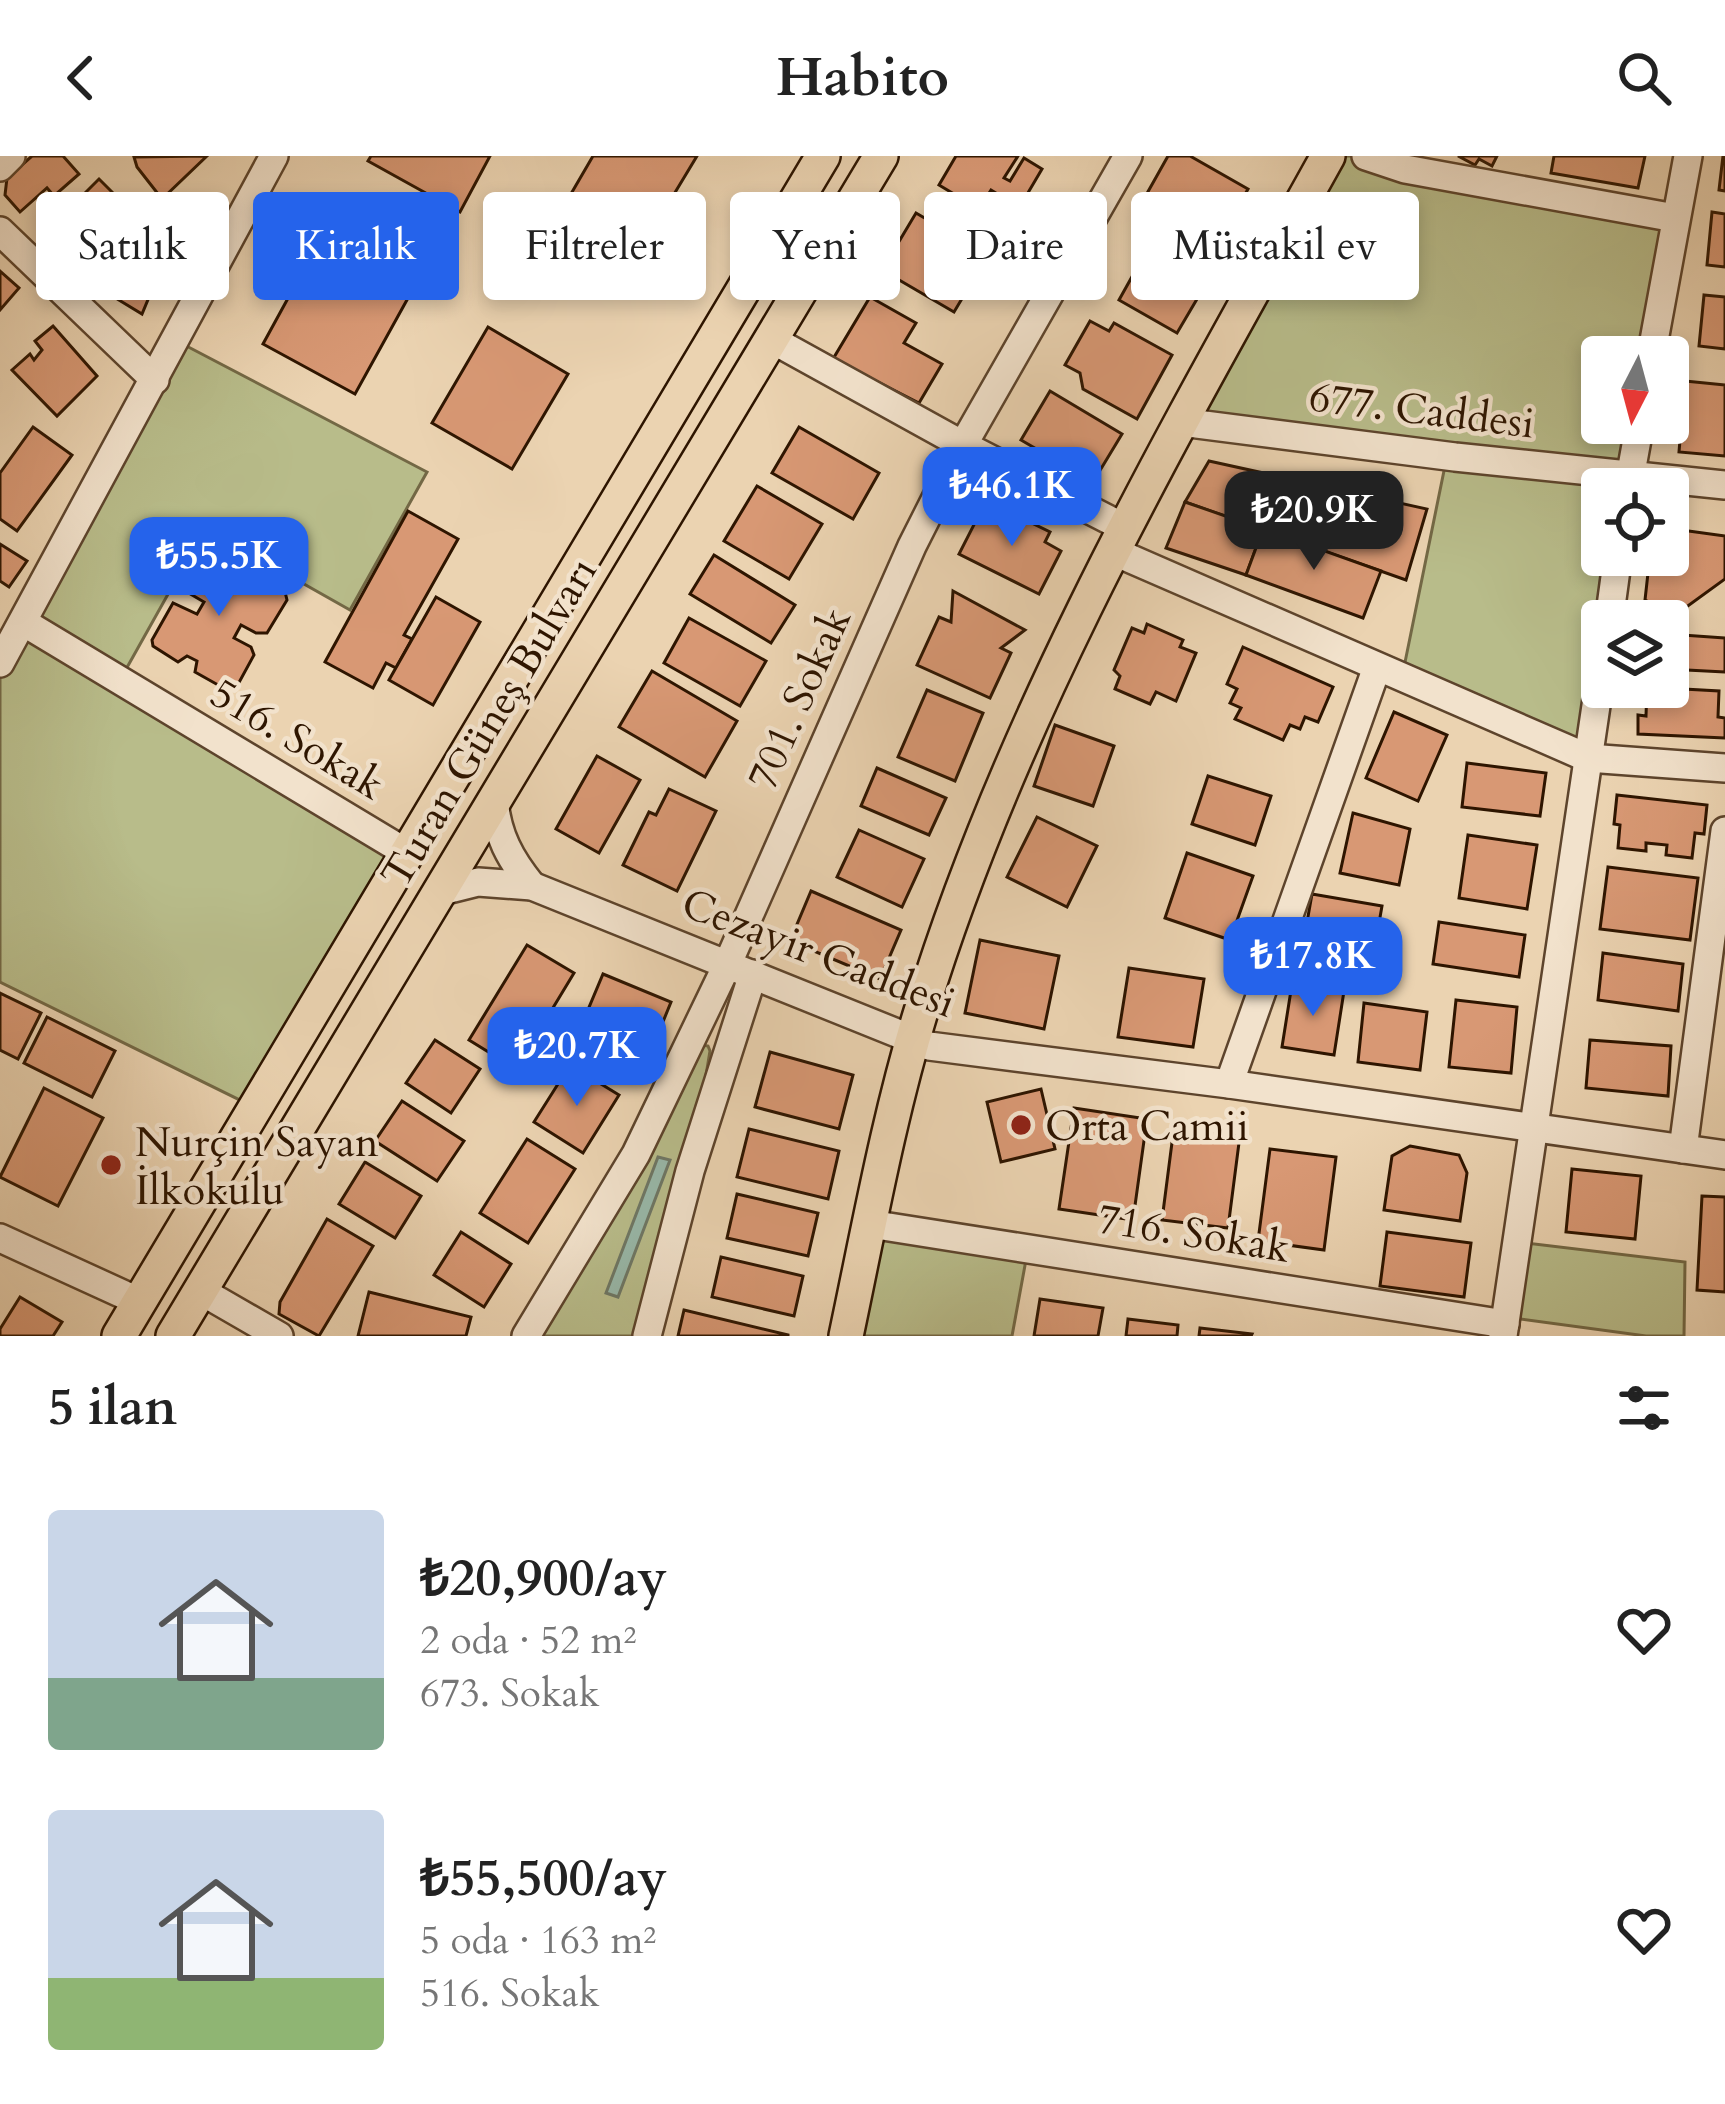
<!DOCTYPE html>
<html lang="tr">
<head>
<meta charset="utf-8">
<style>
  :root { --surface:#fff; --page:#f6f6f6; --text:#222; --muted:#767676; --accent:#2563eb }
  body { margin:0; font-family:Cardo,serif; background:var(--page); color:var(--text); height:100vh; display:flex; flex-direction:column; font-size:45px; white-space:nowrap }
  * { box-sizing:border-box; margin:0 }
  p { font-size:39px; color:var(--muted) }
  .icon { flex:none; width:66px; height:66px; fill:none; stroke:currentColor; stroke-width:2; stroke-linecap:round; stroke-linejoin:round }
  .map { position:relative; height:1180px; overflow:hidden }
  .drawer { display:flex; flex-direction:column; background:var(--surface); flex:1 }
  .drawer>* { flex:none }
  .top-card { position:absolute; left:36px; top:36px; width:1653px; height:108px; display:flex; gap:24px }
  .needle { width:78px; rotate:186deg }
  .buttons { position:absolute; left:1581px; top:180px; display:grid; gap:24px }
  .buttons a { display:grid; place-items:center; width:108px; height:108px; border-radius:12px; background:var(--surface); box-shadow:0 6px 18px #0003; font-size:60px }
  .price { position:absolute; translate:-50% -102px; padding:0 27px; border-radius:24px; background:var(--accent); color:#fff; font-size:39px; line-height:78px; filter:drop-shadow(0 3px 6px #0008) }
  .price::after { content:''; position:absolute; left:50%; top:72px; width:36px; height:27px; margin-left:-18px; background:inherit; clip-path:polygon(0 0,100% 0,50% 100%) }
  .price.active { background:#222; color:#fff }
  ul { padding:0; list-style:none }
  li { display:flex; align-items:center; gap:36px; height:300px; padding:0 48px }
  li span { display:grid; place-items:center; flex:none; width:336px; height:240px; border-radius:12px; color:#555 }
  li>.icon { margin-inline-start:auto }
  span .icon { width:144px; height:144px; fill:#fffc; stroke-width:1 }
  li b { font-size:51px }
  h2 { display:flex; justify-content:space-between; align-items:center; height:144px; padding:0 48px; font-size:51px }
  .chip { padding:0 42px; border-radius:12px; background:var(--surface); box-shadow:0 6px 18px #0003; font-size:42px; line-height:108px }
  .chip.active { background:var(--accent); color:#fff }
  header { display:flex; justify-content:space-between; align-items:center; height:156px; padding:0 48px; background:var(--surface); font-size:54px; font-weight:800 }
  .map>svg:first-child { display:block }
  .green { fill:#b8bc8a; stroke:#736845; stroke-width:3 }
  .water { fill:#98b8a9; stroke:#6e7765; stroke-width:3 }
  .building { fill:#d89874; stroke:#2e1500; stroke-width:3 }
  .lines { fill:none; stroke-linecap:round; stroke-linejoin:round }
  .minor-casing { stroke:#5d442c; stroke-width:32 }
  .major-casing { stroke:#2e1500; stroke-width:38 }
  .minor { stroke:#f2e2cc; stroke-width:27 }
  .major { stroke:#ebd3b1; stroke-width:33 }
  .poi-dot { fill:#8f2418; stroke:#f2e2cc; stroke-width:4.5 }
  .labels { text-anchor:middle; stroke-width:9; stroke-linejoin:round; paint-order:stroke }
  .street-label { font-size:42px; fill:#2e1500; stroke:#f2e2cc }
  .poi-label { font-size:42px; fill:#2e1500; stroke:#f2e2cc; text-anchor:start }
</style>
</head>
<body>
<header><svg class="icon" aria-label="back" viewBox="0 0 24 24"><path d="M15 5l-7 7 7 7"/></svg>Habito<svg class="icon" aria-label="search" viewBox="0 0 24 24"><circle cx="10" cy="10" r="6"/><path d="M15 15l6 6"/></svg></header>
<div class="map">
<svg width="1725" height="1180" viewBox="0 0 1725 1180">
  <rect width="100%" height="100%" fill="#ebd3b1"/>
  <filter id="stains"><feTurbulence type="fractalNoise" baseFrequency=".00167" numOctaves="4"/><feColorMatrix values="0 0 0 0 .2 0 0 0 0 .09 0 0 0 0 .02 0 0 0 .5 -.17"/></filter>
  <radialGradient id="worn" r=".72"><stop offset=".6" stop-color="#630" stop-opacity="0"/><stop offset="1" stop-color="#630" stop-opacity=".3"/></radialGradient>
  <g class="green">
    <polygon points="1323,0 1366,0 1675,62 1651,201 1602,201 1602,267 1640,267 1628,333 1602,333 1602,399 1618,399 1602,465 1602,508 1588,602 1402,521 1447,300 1181,266"/>
    <polygon points="175,184 427,316 350,454 205,372 120,524 407,697 256,952 0,826 0,507"/>
    <polygon points="702,889 708,890 710,895 690,1015 647,1180 526,1180"/>
    <polygon points="870,1068 1028,1093 1012,1180 845,1180"/>
    <polygon points="1518,1086 1685,1106 1684,1180 1646,1180 1506,1161"/>
  </g>
  <polygon class="water" points="658,1001 670,1004 618,1141 606,1137"/>
  <g class="building">
    <polygon points="32,0 63,0 79,18 54,40 47,32 20,56 5,39 7,22"/>
    <polygon points="207,0 162,43 137,11 134,1"/>
    <polygon points="371,0 490,0 460,56 368,5"/>
    <polygon points="593,0 697,0 644,88 568,43"/>
    <polygon points="956,0 1018,0 1004,22 1010,25 1024,2 1042,13 1009,69 993,60 1004,42 991,34 979,53 939,29"/>
    <polygon points="1168,0 1190,0 1248,33 1211,99 1136,57"/>
    <polygon points="1458,0 1497,0 1492,10 1479,3 1475,9"/>
    <polygon points="1554,0 1645,0 1638,32 1551,17"/>
    <polygon points="1723,0 1725,0 1725,35 1719,34"/>
    <polygon points="99,23 119,43 106,59 115,72 82,107 50,72"/>
    <polygon points="1712,56 1725,58 1725,111 1707,109"/>
    <polygon points="916,57 988,99 954,156 882,114"/>
    <polygon points="152,78 171,88 142,158 104,135 116,105 121,107 127,93 135,97 139,84 148,88"/>
    <polygon points="316,91 408,142 355,238 263,188"/>
    <polygon points="1148,92 1207,126 1177,177 1119,144"/>
    <polygon points="0,115 19,132 0,154"/>
    <polygon points="1704,139 1725,141 1725,193 1699,190"/>
    <polygon points="870,141 916,167 904,187 942,208 919,247 833,203"/>
    <polygon points="1090,165 1109,175 1114,167 1172,199 1137,263 1083,233 1080,217 1065,209"/>
    <polygon points="53,170 97,220 57,260 12,214 30,198 34,204 42,194 35,185"/>
    <polygon points="488,171 568,218 512,313 432,267"/>
    <polygon points="1685,225 1725,229 1725,300 1679,296"/>
    <polygon points="1050,235 1122,278 1093,326 1021,284"/>
    <polygon points="33,271 72,299 17,375 0,363 0,317"/>
    <polygon points="799,271 879,317 853,363 772,317"/>
    <polygon points="1209,305 1427,353 1406,424 1185,346"/>
    <polygon points="757,330 822,368 789,423 724,385"/>
    <polygon points="1185,346 1263,373 1246,419 1166,392"/>
    <polygon points="983,351 1008,363 1011,357 1050,376 1045,386 1061,395 1039,438 959,398"/>
    <polygon points="408,355 458,383 404,479 412,483 396,512 386,507 373,532 325,506"/>
    <polygon points="1263,373 1381,415 1363,462 1246,419"/>
    <polygon points="1674,373 1725,380 1725,423 1685,452 1657,450 1645,444 1650,399 1668,399 1668,376"/>
    <polygon points="0,388 27,405 9,431 0,425"/>
    <polygon points="209,393 235,407 234,416 244,421 252,417 285,436 287,444 267,477 256,477 241,469 234,482 251,491 254,499 236,532 227,534 195,516 197,505 187,500 178,506 153,490 152,484 173,447 197,458 204,446 187,436 184,428 202,394"/>
    <polygon points="714,399 795,449 771,487 690,438"/>
    <polygon points="953,435 1025,474 1001,492 1011,497 990,542 917,509 939,461 951,466"/>
    <polygon points="436,441 480,466 433,549 389,524"/>
    <polygon points="689,462 766,505 740,550 664,507"/>
    <polygon points="1147,468 1183,484 1180,491 1196,497 1176,545 1156,536 1150,548 1115,533 1120,520 1114,514 1132,472 1144,477"/>
    <polygon points="1668,478 1725,482 1725,516 1668,513"/>
    <polygon points="1243,491 1333,531 1318,566 1305,561 1300,573 1290,569 1283,584 1235,563 1241,552 1230,547 1237,533 1227,528"/>
    <polygon points="652,515 737,565 705,621 619,571"/>
    <polygon points="1647,531 1719,535 1718,561 1725,562 1725,582 1638,578 1638,559 1646,560"/>
    <polygon points="927,534 983,557 955,625 898,601"/>
    <polygon points="1394,556 1447,579 1418,645 1366,622"/>
    <polygon points="1055,569 1114,590 1093,650 1034,630"/>
    <polygon points="597,600 640,624 599,697 556,673"/>
    <polygon points="1467,607 1546,617 1540,660 1462,651"/>
    <polygon points="877,612 946,642 929,679 861,650"/>
    <polygon points="1208,620 1271,640 1255,689 1192,668"/>
    <polygon points="669,633 716,655 677,735 623,709 649,656 656,659"/>
    <polygon points="1617,639 1707,649 1704,678 1695,677 1692,702 1666,699 1667,689 1646,687 1646,695 1618,692 1620,669 1614,668"/>
    <polygon points="1353,657 1410,673 1399,729 1340,717"/>
    <polygon points="1037,661 1097,690 1067,751 1007,721"/>
    <polygon points="859,674 924,703 902,751 837,721"/>
    <polygon points="1468,679 1537,689 1527,753 1459,742"/>
    <polygon points="1187,697 1253,720 1230,784 1165,762"/>
    <polygon points="1608,711 1698,722 1690,784 1600,773"/>
    <polygon points="811,735 901,774 880,823 790,785"/>
    <polygon points="1312,738 1382,750 1373,801 1303,789"/>
    <polygon points="1439,766 1525,779 1519,821 1433,808"/>
    <polygon points="980,784 1059,800 1044,873 965,857"/>
    <polygon points="527,789 574,817 516,913 469,884"/>
    <polygon points="1603,797 1683,808 1678,855 1598,844"/>
    <polygon points="1129,812 1204,823 1193,891 1118,881"/>
    <polygon points="603,818 671,846 641,920 598,902 601,875 582,868"/>
    <polygon points="1292,828 1344,835 1334,899 1282,891"/>
    <polygon points="0,837 41,857 18,903 0,894"/>
    <polygon points="1456,844 1517,851 1511,917 1449,911"/>
    <polygon points="1364,847 1427,856 1420,914 1358,906"/>
    <polygon points="47,861 115,895 92,941 24,907"/>
    <polygon points="435,884 480,913 451,957 406,927"/>
    <polygon points="1590,884 1671,890 1668,940 1586,932"/>
    <polygon points="770,896 853,919 839,973 755,951"/>
    <polygon points="570,909 619,939 583,997 534,966"/>
    <polygon points="44,932 103,962 58,1050 0,1021"/>
    <polygon points="1041,933 1055,993 1001,1006 987,946"/>
    <polygon points="402,945 464,985 437,1025 375,985"/>
    <polygon points="1074,952 1147,963 1133,1064 1059,1053"/>
    <polygon points="1174,971 1240,979 1228,1072 1162,1064"/>
    <polygon points="749,973 839,995 828,1043 737,1021"/>
    <polygon points="527,983 575,1013 528,1087 480,1057"/>
    <polygon points="1410,990 1459,999 1467,1017 1460,1065 1384,1054 1392,1000"/>
    <polygon points="1270,993 1336,1001 1324,1094 1258,1085"/>
    <polygon points="365,1006 421,1040 395,1082 339,1048"/>
    <polygon points="1572,1013 1641,1020 1635,1083 1566,1076"/>
    <polygon points="737,1038 818,1057 808,1100 727,1082"/>
    <polygon points="1702,1040 1725,1041 1725,1136 1697,1134"/>
    <polygon points="327,1063 373,1090 319,1180 279,1158 280,1146"/>
    <polygon points="461,1076 511,1108 484,1151 434,1119"/>
    <polygon points="1387,1076 1471,1087 1464,1141 1380,1130"/>
    <polygon points="721,1101 803,1120 794,1160 712,1141"/>
    <polygon points="369,1136 471,1161 466,1180 358,1180"/>
    <polygon points="20,1141 62,1166 53,1180 0,1180 0,1173"/>
    <polygon points="1040,1143 1103,1152 1098,1180 1034,1180"/>
    <polygon points="684,1154 788,1179 788,1180 678,1180"/>
    <polygon points="1128,1163 1178,1169 1177,1180 1126,1180"/>
    <polygon points="1200,1172 1252,1178 1251,1180 1199,1180"/>
  </g>
  <g class="lines">
    <g class="minor-casing">
      <g id="minor">
        <polyline points="1366,0 1405,13 1675,62"/>
        <polyline points="0,11 11,0"/>
        <polyline points="0,75 155,224"/>
        <polyline points="771,183 963,289 1127,373"/>
        <polyline points="1651,201 1688,0"/>
        <polyline points="1181,266 1455,301 1725,329"/>
        <polyline points="1628,333 1640,267"/>
        <polyline points="1115,396 1588,602 1725,612"/>
        <polyline points="1609,465 1618,399"/>
        <polyline points="23,466 407,697"/>
        <polyline points="0,507 274,0"/>
        <path d="M494,644c3,35 16,59 38,86"/>
        <polyline points="438,736 478,726 532,730 929,890 1229,928 1725,999"/>
        <polyline points="1229,928 1377,511"/>
        <polyline points="1683,993 1725,675"/>
        <polyline points="870,1068 1505,1168"/>
        <polyline points="0,1082 140,1146"/>
        <polyline points="201,1135 279,1180"/>
        <polyline points="526,1180 636,998 728,807 912,390 963,289 1128,0"/>
        <polyline points="647,1180 690,1015 753,818"/>
        <polyline points="1503,1180 1602,509"/>
      </g>
    </g>
    <g class="major-casing">
      <g id="major">
        <polyline points="119,1180 823,0"/>
        <polyline points="173,1180 881,0"/>
        <path d="M846,1180c23,-109 43,-221 76,-328 92,-300 254,-578 406,-852"/>
      </g>
    </g>
    <use href="#minor" class="minor"/>
    <use href="#major" class="major"/>
  </g>
  <g class="poi-dot">
    <circle cx="1021" cy="969" r="12"/>
    <circle cx="111" cy="1009" r="12"/>
  </g>
  <g class="labels">
    <g class="street-label">
      <text transform="translate(1422 253) rotate(7)" y="15">677. Caddesi</text>
      <text transform="translate(798 542) rotate(-66)" y="15">701. Sokak</text>
      <text transform="translate(488 566) rotate(-59)" y="15">Turan Güneş Bulvarı</text>
      <text transform="translate(298 582) rotate(31)" y="15">516. Sokak</text>
      <text transform="translate(819 796) rotate(21)" y="15">Cezayir Caddesi</text>
      <text transform="translate(1194 1076) rotate(9)" y="15">716. Sokak</text>
    </g>
    <g class="poi-label">
      <text x="1045" y="984">Orta Camii</text>
      <text x="135" y="1000">Nurçin Sayan<tspan x="135" dy="48">İlkokulu</tspan></text>
    </g>
  </g>
  <rect width="100%" height="100%" filter="url(#stains)"/>
  <rect width="100%" height="100%" fill="url(#worn)"/>
</svg>
<div class="buttons">
<a><svg class="needle" viewBox="-14 -14 28 28"><path d="M0-13l5 13h-10z" fill="#e53935"/><path d="M0 13l5-13h-10z" fill="#767676"/></svg></a>
<a><svg class="icon" aria-label="locate" viewBox="0 0 24 24"><circle cx="12" cy="12" r="6"/><path d="M12 2v4M12 18v4M2 12h4M18 12h4"/></svg></a>
<a><svg class="icon" aria-label="layers" viewBox="0 0 24 24"><path d="M12 4l9 5-9 5-9-5zM3 14l9 5 9-5"/></svg></a>
</div>
<b class="price" style="left:1012px;top:393px">₺46.1K</b>
<b class="price active" style="left:1314px;top:417px">₺20.9K</b>
<b class="price" style="left:219px;top:463px">₺55.5K</b>
<b class="price" style="left:1313px;top:863px">₺17.8K</b>
<b class="price" style="left:577px;top:953px">₺20.7K</b>
<div class="top-card">
<a class="chip">Satılık</a>
<a class="chip active">Kiralık</a>
<a class="chip">Filtreler</a>
<a class="chip">Yeni</a>
<a class="chip">Daire</a>
<a class="chip">Müstakil ev</a>
</div>
</div>
<section class="drawer">
<h2>5 ilan<svg class="icon" aria-label="filters" viewBox="0 0 24 24"><path d="M4 7h16M4 17h16"/><circle cx="9" cy="7" r="2"/><circle cx="15" cy="17" r="2"/></svg></h2>
<ul>
<li><span style="background:linear-gradient(#c9d6e8 70%,#7fa58c 0)"><svg class="icon" aria-label="home" viewBox="0 0 24 24"><path d="M3 11l9-7 9 7M6 9v11h12V9"/></svg></span><div><b>₺20,900/ay</b><p>2 oda · 52 m²</p><p>673. Sokak</p></div><svg class="icon" aria-label="heart" viewBox="0 0 24 24"><path d="M12 20l-8-8c-3-5 5-10 8-4 3-6 11-1 8 4z"/></svg></li>
<li><span style="background:linear-gradient(#c9d6e8 70%,#8fb573 0)"><svg class="icon" aria-label="home" viewBox="0 0 24 24"><path d="M3 11l9-7 9 7M6 9v11h12V9"/></svg></span><div><b>₺55,500/ay</b><p>5 oda · 163 m²</p><p>516. Sokak</p></div><svg class="icon" aria-label="heart" viewBox="0 0 24 24"><path d="M12 20l-8-8c-3-5 5-10 8-4 3-6 11-1 8 4z"/></svg></li>
</ul>
</section>
</body>
</html>
